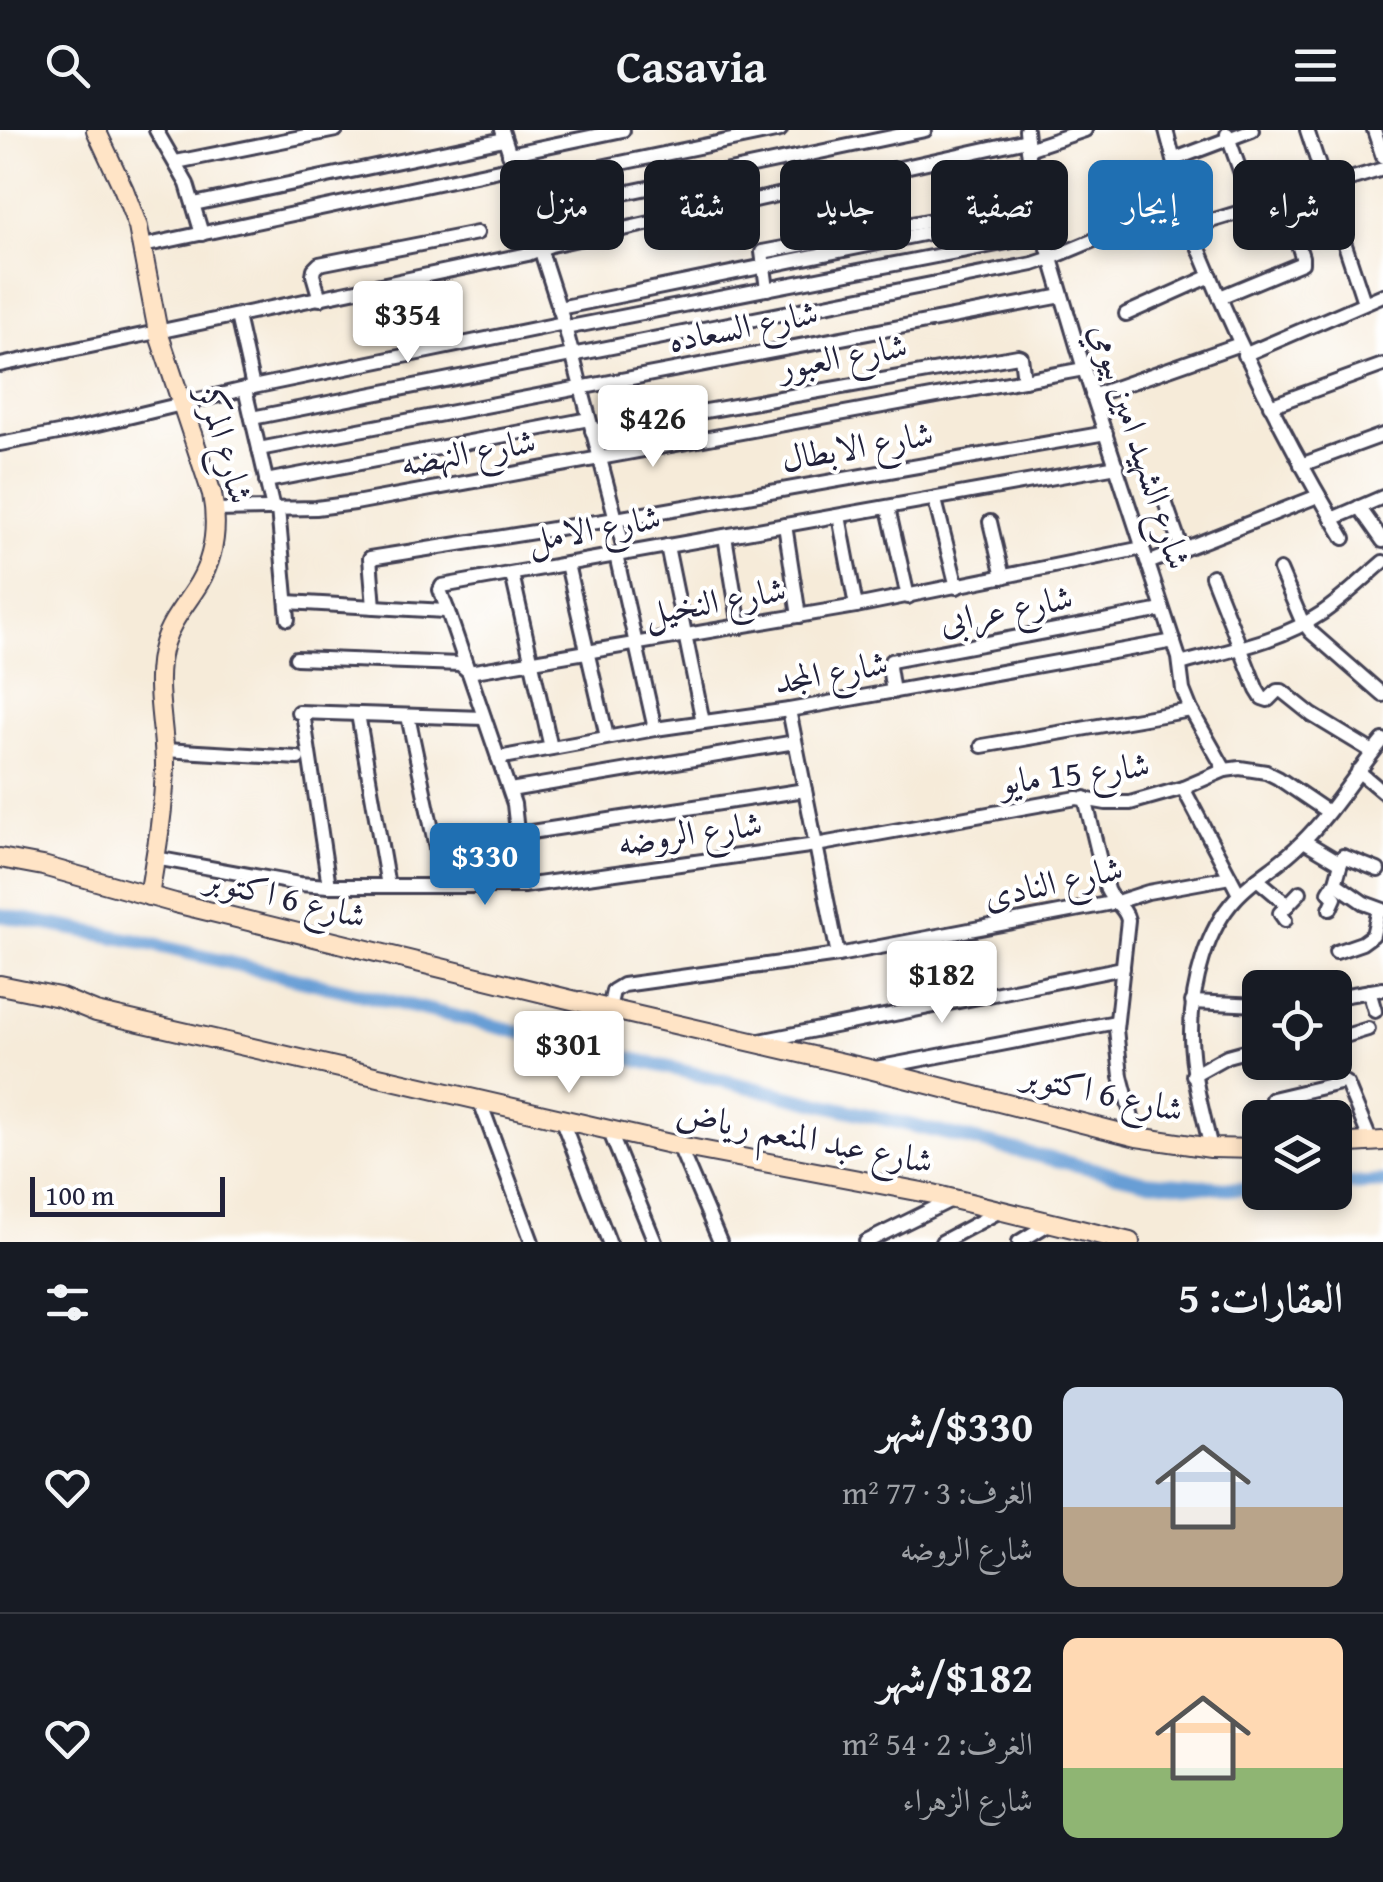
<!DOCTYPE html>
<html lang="ar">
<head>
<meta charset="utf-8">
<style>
  :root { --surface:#171b24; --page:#242831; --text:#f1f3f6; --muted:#9ea1a6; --line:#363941; --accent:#1f6fb2 }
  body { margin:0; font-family:"Gentium Book Plus",Amiri,serif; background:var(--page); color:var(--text); direction:rtl; height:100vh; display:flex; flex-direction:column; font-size:38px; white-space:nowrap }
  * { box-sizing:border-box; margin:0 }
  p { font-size:32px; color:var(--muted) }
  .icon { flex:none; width:55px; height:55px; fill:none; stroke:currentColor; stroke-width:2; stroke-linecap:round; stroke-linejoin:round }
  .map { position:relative; height:1112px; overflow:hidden; direction:ltr }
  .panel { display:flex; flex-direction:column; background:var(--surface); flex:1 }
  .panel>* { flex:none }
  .guide { position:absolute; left:30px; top:30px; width:1325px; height:90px; direction:rtl; display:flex; gap:20px }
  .fabs { position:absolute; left:1242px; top:840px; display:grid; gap:20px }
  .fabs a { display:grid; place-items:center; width:110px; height:110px; border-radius:15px; background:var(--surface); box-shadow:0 5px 15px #0003; font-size:50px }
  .scale { position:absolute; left:30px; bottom:25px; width:195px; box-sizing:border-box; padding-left:10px; border:5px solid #22223b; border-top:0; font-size:28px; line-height:35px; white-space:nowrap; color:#22223b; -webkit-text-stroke:8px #fff; paint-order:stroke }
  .price { position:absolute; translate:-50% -85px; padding:0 22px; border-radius:10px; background:#fff; color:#222; font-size:32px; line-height:65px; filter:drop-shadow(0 2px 5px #0008) }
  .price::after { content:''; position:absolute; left:50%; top:60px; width:30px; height:22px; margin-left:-15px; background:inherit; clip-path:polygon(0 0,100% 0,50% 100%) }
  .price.selected { background:var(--accent); color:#fff }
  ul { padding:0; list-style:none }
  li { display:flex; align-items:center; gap:30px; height:250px; padding:0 40px }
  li+li { border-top:2px solid var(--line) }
  li span { display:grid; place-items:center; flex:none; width:280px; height:200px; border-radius:15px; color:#555 }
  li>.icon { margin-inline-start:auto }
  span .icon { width:120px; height:120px; fill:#fffc; stroke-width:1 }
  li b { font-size:42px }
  h2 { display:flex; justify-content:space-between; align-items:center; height:120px; padding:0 40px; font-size:42px }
  .tag { padding:0 35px; border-radius:15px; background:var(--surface); box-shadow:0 5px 15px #0003; font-size:35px; line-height:90px }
  .tag.selected { background:var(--accent); color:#fff }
  header { display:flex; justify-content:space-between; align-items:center; height:130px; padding:0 40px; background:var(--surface); font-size:45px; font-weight:700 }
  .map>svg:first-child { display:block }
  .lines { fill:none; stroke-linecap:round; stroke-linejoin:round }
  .canal { stroke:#689ed5; stroke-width:14 }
  .street-casing { stroke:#424053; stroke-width:18 }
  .secondary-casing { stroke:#424053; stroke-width:22 }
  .street { stroke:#fff; stroke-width:12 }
  .secondary { stroke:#ffe4c6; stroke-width:18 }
  .labels { text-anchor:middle; stroke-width:8; stroke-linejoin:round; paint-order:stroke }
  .street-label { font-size:35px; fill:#22223b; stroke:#fff }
</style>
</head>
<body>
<header><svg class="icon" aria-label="menu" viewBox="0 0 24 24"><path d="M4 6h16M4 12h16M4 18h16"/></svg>Casavia<svg class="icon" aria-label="search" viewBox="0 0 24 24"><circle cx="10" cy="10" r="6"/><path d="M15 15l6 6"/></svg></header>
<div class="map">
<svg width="1383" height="1112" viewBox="0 0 1383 1112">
  <rect width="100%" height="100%" fill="#fff"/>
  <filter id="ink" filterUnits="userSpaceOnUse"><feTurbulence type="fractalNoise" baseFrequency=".01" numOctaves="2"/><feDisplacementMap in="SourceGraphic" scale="20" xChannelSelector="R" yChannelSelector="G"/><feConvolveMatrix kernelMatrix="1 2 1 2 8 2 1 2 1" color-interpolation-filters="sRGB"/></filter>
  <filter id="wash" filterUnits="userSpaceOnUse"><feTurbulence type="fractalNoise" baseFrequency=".0048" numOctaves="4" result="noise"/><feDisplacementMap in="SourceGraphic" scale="40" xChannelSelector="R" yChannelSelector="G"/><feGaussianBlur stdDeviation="2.25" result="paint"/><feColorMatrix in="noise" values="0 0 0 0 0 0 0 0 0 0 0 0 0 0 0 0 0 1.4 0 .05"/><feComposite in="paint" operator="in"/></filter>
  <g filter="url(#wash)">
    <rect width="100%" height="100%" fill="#f6ebd9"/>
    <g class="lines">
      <g class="canal">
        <polyline points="0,785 138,811 1144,1051 1239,1059 1260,1058"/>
        <polyline points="1335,1055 1383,1052"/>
      </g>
    </g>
  </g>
  <g filter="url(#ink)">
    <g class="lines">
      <g class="street-casing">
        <g id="street">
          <polyline points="156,0 187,54 202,104"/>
          <polyline points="502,0 564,193 625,423"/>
          <polyline points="1026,0 1033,64 1044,105 1084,239 1179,528 1183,560 1191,580 1225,640"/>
          <path d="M1166,0l10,38 -4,7v5c47,125 103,244 172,358"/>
          <polyline points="1307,0 1364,172"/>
          <polyline points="1374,0 1383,27"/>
          <polyline points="1227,4 1253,77"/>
          <polyline points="1028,19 1085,0"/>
          <polyline points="509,24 623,0"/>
          <polyline points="1175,29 1252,0"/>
          <polyline points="176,32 336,0"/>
          <polyline points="519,54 780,0"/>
          <polyline points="194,74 504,9"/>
          <polyline points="528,83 925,0"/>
          <polyline points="1191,97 1383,39"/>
          <polyline points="143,116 513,37"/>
          <polyline points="767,159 762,122 943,88 1033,64"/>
          <polyline points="1220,167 1302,133 1302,127 1283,67"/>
          <polyline points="320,169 313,145 314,139 319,134 477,103"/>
          <polyline points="559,178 947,99"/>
          <polyline points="1126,184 1211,146"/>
          <polyline points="237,186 253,257"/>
          <polyline points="565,198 1044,105"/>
          <polyline points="1244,225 1383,165"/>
          <polyline points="0,235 528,124 551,115 1027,10"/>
          <polyline points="245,259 273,379"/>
          <polyline points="1092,266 1240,214"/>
          <polyline points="1270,276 1383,235"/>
          <polyline points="252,288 1033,134 1051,128 1181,74"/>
          <polyline points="592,301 1018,226 1021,227 1024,250"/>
          <polyline points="0,314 69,301 253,257 564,193"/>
          <polyline points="259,319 1062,166"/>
          <polyline points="1301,335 1383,305"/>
          <polyline points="266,351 589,289"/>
          <polyline points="1163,366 1182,420"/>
          <polyline points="935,370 957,457"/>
          <polyline points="1359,377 1383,411"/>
          <polyline points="888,378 908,467"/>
          <polyline points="278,379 288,489"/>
          <polyline points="215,380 316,378 355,373 1084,239"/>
          <polyline points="839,386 856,476"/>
          <polyline points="1332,389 1383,367"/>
          <polyline points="990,392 1003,447"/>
          <polyline points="785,395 799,486"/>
          <polyline points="725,406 740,497"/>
          <polyline points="667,416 703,592"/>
          <polyline points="616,425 655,599"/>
          <polyline points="1148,433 1318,366"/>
          <polyline points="567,434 607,607"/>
          <polyline points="1280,440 1301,489 1311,502 1383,565"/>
          <polyline points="512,444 551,618"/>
          <polyline points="1212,446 1257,560 1262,568 1268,570 1277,561 1282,561 1312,585 1373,622"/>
          <polyline points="287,472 445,481 447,479 440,460 442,456 1117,336"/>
          <polyline points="374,477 370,428 616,389 1106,303"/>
          <polyline points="447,479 514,674 523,756"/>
          <polyline points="296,528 460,534 469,542 856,476 1143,418"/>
          <path d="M1180,534c47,-13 101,-23 142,-51 22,-15 41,-34 61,-51"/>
          <polyline points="893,562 889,537 891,531 1162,480"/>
          <polyline points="789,580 838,825"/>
          <polyline points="298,582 484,588"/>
          <polyline points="303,583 329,756"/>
          <polyline points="358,584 388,756"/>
          <polyline points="408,586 444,756"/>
          <polyline points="982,616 1191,580"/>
          <polyline points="165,620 298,628"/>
          <polyline points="498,628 655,599 789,580 1174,511"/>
          <polyline points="1358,641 1383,662"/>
          <polyline points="1183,658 1239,764"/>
          <polyline points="510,660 795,612"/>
          <path d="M1085,668l22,92c6,13 18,16 21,30l-12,109 5,47 16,61"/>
          <polyline points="518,704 805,660"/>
          <polyline points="1304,711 1341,733"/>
          <polyline points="155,728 299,754 329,756 523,756 816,715 1077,668 1106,673 1130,673 1183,658 1225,640 1240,638 1266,642 1278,648 1328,682"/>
          <polyline points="1257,749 1288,775"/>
          <polyline points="1335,753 1364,773 1383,780"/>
          <polyline points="1330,779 1335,768 1329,762 1336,751 1343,726 1378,740"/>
          <polyline points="1285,790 1280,783 1300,762"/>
          <polyline points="1336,822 1362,813 1373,805 1379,779"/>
          <polyline points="1369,861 1375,881"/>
          <polyline points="1335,867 1383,859"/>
          <polyline points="1192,872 1260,875"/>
          <polyline points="609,879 613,861 623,855 838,825 1117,772 1148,762 1230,747"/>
          <polyline points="1335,909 1368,899"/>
          <polyline points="760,911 1123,838"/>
          <polyline points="876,938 1116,892"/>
          <polyline points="1193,945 1227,926 1260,917"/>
          <polyline points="479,969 532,1112"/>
          <polyline points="1272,969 1344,952 1347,954 1371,1012"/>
          <polyline points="561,988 609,1112"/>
          <polyline points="609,1000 655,1112"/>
          <polyline points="679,1016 720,1112"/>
          <path d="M1211,1018c-17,-71 -31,-117 -8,-190 7,-22 17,-43 33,-60 19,-21 45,-34 65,-55 31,-30 54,-69 82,-103"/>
          <polyline points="866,1112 953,1069"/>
          <polyline points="942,1112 1000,1081"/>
          <polyline points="1019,1112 1050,1093"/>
        </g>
      </g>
      <g class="secondary-casing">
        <g id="secondary">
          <path d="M96,0l28,60 14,37 20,105 54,162c6,31 3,61 -13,89 -12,20 -28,37 -35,60 -12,39 1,83 1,123 -1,43 -9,88 -16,130"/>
          <polyline points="0,728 43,736 175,773 609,879 869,939 1137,1007 1211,1018 1260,1019"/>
          <polyline points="0,855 59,867 96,882 679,1016 933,1064 1130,1112"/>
          <polyline points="1335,1014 1383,1011"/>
        </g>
      </g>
      <use href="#street" class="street"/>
      <use href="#secondary" class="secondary"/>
    </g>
  </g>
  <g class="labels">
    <g class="street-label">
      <text transform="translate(743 196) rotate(-11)" y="12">شارع السعاده</text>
      <text transform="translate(843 226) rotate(-10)" y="12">شارع العبور</text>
      <text transform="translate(226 315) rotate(74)" y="12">شارع المركز</text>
      <text transform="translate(857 316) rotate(-10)" y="12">شارع الابطال</text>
      <text transform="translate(1141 316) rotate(72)" y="12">شارع الشهيد امين بيومي</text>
      <text transform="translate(468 322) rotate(-10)" y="12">شارع النهضه</text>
      <text transform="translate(594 398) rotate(-10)" y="12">شارع الامل</text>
      <text transform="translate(715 471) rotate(-10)" y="12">شارع النخيل</text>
      <text transform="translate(1006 479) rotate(-11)" y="12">شارع عرابى</text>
      <text transform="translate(831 542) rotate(-10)" y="12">شارع المجد</text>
      <text transform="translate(1075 643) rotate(-7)" y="12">شارع 15 مايو</text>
      <text transform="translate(690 703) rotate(-8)" y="12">شارع الروضه</text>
      <text transform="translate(1053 752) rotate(-12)" y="12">شارع النادى</text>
      <text transform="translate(286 767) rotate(14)" y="12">شارع 6 اكتوبر</text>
      <text transform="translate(1103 962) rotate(13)" y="12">شارع 6 اكتوبر</text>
      <text transform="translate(805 1007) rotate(11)" y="12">شارع عبد المنعم رياض</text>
    </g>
  </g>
</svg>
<div class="fabs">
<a><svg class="icon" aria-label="locate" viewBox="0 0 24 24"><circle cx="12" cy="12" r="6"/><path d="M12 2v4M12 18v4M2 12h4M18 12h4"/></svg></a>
<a><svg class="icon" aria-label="layers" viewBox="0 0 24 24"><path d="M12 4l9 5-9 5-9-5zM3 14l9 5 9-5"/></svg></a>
</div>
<div class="scale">100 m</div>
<b class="price" style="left:408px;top:236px">$354</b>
<b class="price" style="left:653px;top:340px">$426</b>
<b class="price selected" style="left:485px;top:778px">$330</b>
<b class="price" style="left:942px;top:896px">$182</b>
<b class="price" style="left:569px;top:966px">$301</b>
<div class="guide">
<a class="tag">شراء</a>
<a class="tag selected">إيجار</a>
<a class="tag">تصفية</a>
<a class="tag">جديد</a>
<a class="tag">شقة</a>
<a class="tag">منزل</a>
</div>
</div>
<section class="panel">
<h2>العقارات: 5<svg class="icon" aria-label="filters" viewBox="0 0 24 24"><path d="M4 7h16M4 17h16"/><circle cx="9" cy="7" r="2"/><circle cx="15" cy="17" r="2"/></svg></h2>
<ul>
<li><span style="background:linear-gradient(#c9d6e8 60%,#b9a48a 0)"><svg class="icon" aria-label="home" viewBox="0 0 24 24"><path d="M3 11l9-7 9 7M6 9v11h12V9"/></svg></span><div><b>$330/شهر</b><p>الغرف: 3 · 77 m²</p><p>شارع الروضه</p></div><svg class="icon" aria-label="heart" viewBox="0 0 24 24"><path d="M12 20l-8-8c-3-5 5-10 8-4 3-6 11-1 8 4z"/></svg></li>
<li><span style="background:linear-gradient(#ffd9b3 65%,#8fb573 0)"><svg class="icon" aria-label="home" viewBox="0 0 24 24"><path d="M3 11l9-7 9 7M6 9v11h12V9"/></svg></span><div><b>$182/شهر</b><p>الغرف: 2 · 54 m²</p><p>شارع الزهراء</p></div><svg class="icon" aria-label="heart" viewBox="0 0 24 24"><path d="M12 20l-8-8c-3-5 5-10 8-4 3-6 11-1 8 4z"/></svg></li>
</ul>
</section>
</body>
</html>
